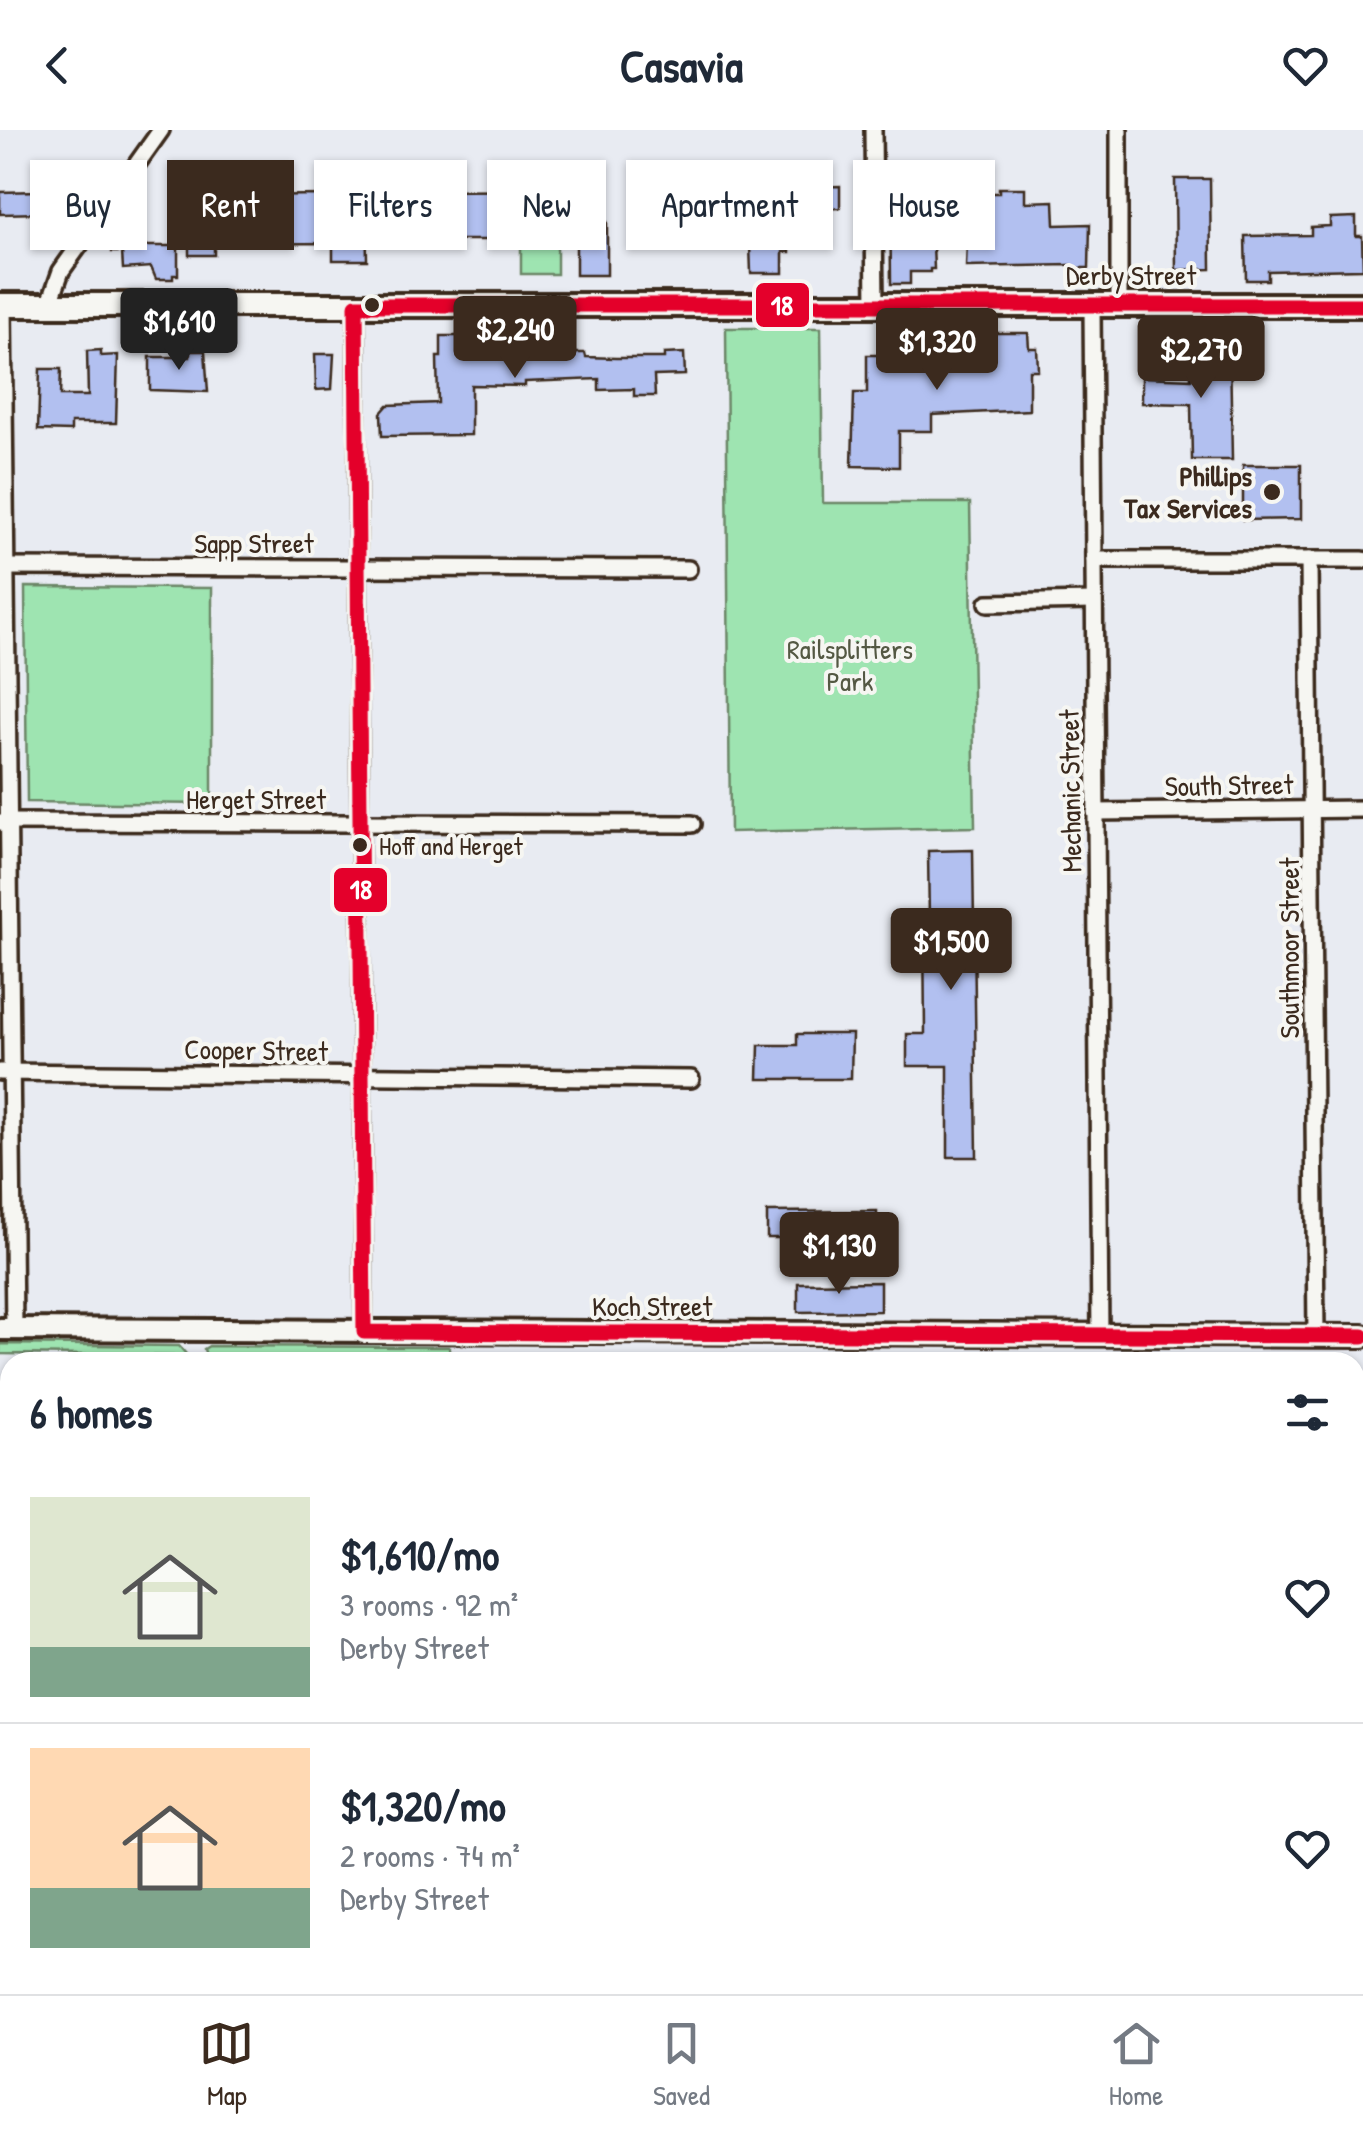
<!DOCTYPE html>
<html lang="en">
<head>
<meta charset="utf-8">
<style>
  :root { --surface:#fff; --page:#f6f6f7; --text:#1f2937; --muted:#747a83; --line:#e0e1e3; --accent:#3b2a1e }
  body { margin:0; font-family:"Patrick Hand",sans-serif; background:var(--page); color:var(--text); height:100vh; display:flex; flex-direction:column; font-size:38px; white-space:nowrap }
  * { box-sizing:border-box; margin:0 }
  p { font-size:32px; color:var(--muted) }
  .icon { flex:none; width:55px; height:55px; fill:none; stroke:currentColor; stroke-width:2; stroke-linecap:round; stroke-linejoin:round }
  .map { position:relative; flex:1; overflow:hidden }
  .panel { position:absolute; left:0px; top:1222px; width:1365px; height:642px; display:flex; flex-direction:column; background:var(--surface); border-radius:30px 30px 0 0; box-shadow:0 2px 8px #0004 }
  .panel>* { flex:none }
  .banner { position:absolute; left:30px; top:30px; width:1305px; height:90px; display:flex; gap:20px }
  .price { position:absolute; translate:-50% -85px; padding:0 22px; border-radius:10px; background:var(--accent); color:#fff; font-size:32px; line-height:65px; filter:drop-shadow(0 2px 5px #0008) }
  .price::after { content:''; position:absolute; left:50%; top:60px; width:30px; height:22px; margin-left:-15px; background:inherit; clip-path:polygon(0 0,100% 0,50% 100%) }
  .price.current { background:#222; color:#fff }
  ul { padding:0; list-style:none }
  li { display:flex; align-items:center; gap:30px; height:250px; padding:0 30px }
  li+li { border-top:2px solid var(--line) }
  li span { display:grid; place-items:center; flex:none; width:280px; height:200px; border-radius:0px; color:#555 }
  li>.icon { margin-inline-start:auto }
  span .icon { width:120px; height:120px; fill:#fffc; stroke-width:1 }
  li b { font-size:42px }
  h2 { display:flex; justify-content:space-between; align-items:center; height:120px; padding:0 30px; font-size:42px }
  .tag { padding:0 35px; border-radius:0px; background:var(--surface); box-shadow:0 2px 8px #0004; font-size:35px; line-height:90px }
  .tag.current { background:var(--accent); color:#fff }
  header { display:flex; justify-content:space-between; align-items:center; height:130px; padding:0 30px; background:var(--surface); font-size:45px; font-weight:800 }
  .menu { display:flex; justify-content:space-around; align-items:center; height:140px; border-top:2px solid var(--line); background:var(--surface); font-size:28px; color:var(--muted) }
  .menu a { display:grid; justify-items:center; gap:5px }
  .menu .current { color:var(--accent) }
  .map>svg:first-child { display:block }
  .green { fill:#9ee4b1; stroke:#6c8768; stroke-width:2.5 }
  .building { fill:#b2c0f0; stroke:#3b2a1e; stroke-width:2.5 }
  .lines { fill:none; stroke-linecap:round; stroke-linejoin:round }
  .minor-casing { stroke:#3b2a1e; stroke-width:22 }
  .tertiary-casing { stroke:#3b2a1e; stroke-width:28 }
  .secondary-casing { stroke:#3b2a1e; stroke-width:30 }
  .minor { stroke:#f6f6f2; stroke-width:15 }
  .tertiary { stroke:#f6f6f2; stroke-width:20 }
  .secondary { stroke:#f6f6f2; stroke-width:22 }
  .bus-1-casing { stroke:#f6f6f2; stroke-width:22 }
  .bus-1 { stroke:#e4002b; stroke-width:15 }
  .bus-dot { fill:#3b2a1e; stroke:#f6f6f2; stroke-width:4 }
  .labels { text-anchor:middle; stroke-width:8; stroke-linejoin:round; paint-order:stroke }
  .bus-label { font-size:26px; fill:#3b2a1e; stroke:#f6f6f2; text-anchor:start }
  .street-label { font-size:28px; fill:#3b2a1e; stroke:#f6f6f2 }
  .poi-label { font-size:28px; font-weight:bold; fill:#3b2a1e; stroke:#f6f6f2; text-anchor:end }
  .park-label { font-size:28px; fill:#545843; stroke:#f6f6f2 }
  .line-badge { stroke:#f6f6f2; stroke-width:4 }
  .badge-label { font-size:28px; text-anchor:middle; font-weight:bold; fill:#fff }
</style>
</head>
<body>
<header><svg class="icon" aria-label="back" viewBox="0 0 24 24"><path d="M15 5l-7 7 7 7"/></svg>Casavia<svg class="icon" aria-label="heart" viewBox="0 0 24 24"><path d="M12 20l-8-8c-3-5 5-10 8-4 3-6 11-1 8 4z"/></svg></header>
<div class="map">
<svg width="1363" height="1864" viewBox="0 0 1363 1864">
  <rect width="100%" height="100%" fill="#e8ebf2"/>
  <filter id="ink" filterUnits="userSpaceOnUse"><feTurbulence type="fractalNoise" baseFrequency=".01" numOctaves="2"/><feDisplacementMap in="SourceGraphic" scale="20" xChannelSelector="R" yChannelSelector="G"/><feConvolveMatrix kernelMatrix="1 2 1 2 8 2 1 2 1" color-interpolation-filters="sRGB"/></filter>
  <g filter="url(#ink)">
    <g class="green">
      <rect x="521" y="109" width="36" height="35"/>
      <polygon points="726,198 821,198 823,373 970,373 975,697 730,702"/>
      <polygon points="25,457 212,458 212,674 27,672"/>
      <polygon points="0,1214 179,1216 193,1232 174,1232 173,1226 0,1224"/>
      <polygon points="209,1216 449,1217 450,1232 208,1232 204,1219"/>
      <polygon points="1355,1254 1363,1254 1363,1864 741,1864 741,1855 1355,1855"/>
      <polygon points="191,1855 259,1855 267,1864 191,1864"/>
    </g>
    <g class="building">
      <polygon points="53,43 81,63 58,95 41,83 0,84 0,62 40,61"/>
      <polygon points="1175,49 1210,49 1211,139 1176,140"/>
      <polygon points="890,52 911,52 910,111 930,111 930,114 933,114 934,139 930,139 930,142 910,142 910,154 891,154"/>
      <polygon points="840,56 840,78 812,79 812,57"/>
      <polygon points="999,58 1025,58 1025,72 1054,71 1055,95 1090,94 1089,138 1071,138 1071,135 966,137 969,63 999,63"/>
      <polygon points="597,60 597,92 607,92 607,145 576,145 576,100 493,100 493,110 437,110 437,115 408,115 408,110 404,110 404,61"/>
      <polygon points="332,65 332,81 366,80 367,130 333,130 333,113 214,114 214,125 189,125 189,99 225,99 225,66"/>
      <polygon points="783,85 783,94 790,94 790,122 783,122 783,143 751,143 749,86"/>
      <polygon points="1356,87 1356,106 1362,106 1363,139 1268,141 1268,150 1246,150 1245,106 1311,105 1311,97 1330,96 1330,88"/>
      <polygon points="136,100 137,116 178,116 178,145 173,145 173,149 156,149 151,137 123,139 122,122 112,122 111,101"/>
      <polygon points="981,203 1028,203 1029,218 1037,218 1038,240 1029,240 1029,280 932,285 932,301 899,301 899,337 852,336 854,263 867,263 867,225 931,225 931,233 958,233 958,228 981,228"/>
      <polygon points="531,205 532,223 585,223 586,227 616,228 664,228 664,224 684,223 685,245 654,246 655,266 634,266 634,259 599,260 599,249 525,252 525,256 471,255 471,305 382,306 381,283 388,275 438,273 437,227 441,227 441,206 468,206 469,228 500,228 500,206"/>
      <polygon points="1230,218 1232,330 1192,330 1191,274 1142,273 1142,247 1191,249 1190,219"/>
      <polygon points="101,220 101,226 118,225 116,293 71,293 71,301 38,300 40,239 61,239 60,266 88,266 87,221"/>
      <polygon points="190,221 205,221 208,262 150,260 150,227 190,227"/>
      <polygon points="315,224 334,224 332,259 316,260"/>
      <polygon points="1243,335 1301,335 1301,389 1243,390"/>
      <polygon points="973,720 977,1027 948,1027 948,936 907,936 907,904 925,904 924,792 929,792 928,721"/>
      <polygon points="797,904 852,904 851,949 758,949 759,915 797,915"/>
      <polygon points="877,1081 877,1108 767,1108 767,1082"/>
      <polygon points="880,1152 880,1181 798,1182 798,1153"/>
    </g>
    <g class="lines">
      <g class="minor-casing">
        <g id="minor">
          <polyline points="873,0 875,175"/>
          <polyline points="1119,0 1119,175"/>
          <polyline points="3,175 14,1199"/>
          <polyline points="49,175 61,141 161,0"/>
          <polyline points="356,175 364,1202"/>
          <polyline points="1092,175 1100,1206"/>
          <polyline points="1094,430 1363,430"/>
          <polyline points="1309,430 1316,1206"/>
          <polyline points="0,437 688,439"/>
          <polyline points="988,473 1093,471"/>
          <polyline points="1095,682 1363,679"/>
          <polyline points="0,692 692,694"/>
          <polyline points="0,942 691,949"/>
        </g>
      </g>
      <g class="tertiary-casing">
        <polyline id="tertiary" points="0,1199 1363,1206"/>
      </g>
      <g class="secondary-casing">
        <polyline id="secondary" points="0,175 1363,175"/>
      </g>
      <use href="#minor" class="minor"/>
      <use href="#tertiary" class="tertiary"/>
      <use href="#secondary" class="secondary"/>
      <g class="bus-1-casing">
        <polyline id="bus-1" points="1363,175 356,175 364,1202 1363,1206"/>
      </g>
      <use href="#bus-1" class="bus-1"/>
    </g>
  </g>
  <g class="bus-dot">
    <circle cx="372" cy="175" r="9"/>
    <circle cx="1272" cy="362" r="10"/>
    <circle cx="360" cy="715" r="9"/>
  </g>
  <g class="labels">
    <g class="bus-label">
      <text x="379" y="725">Hoff and Herget</text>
    </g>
    <g class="street-label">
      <text x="1131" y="155">Derby Street</text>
      <text x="254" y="423">Sapp Street</text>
      <text transform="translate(1229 655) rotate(-1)" y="10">South Street</text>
      <text transform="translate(1070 661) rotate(-91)" y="10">Mechanic Street</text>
      <text x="256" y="679">Herget Street</text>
      <text transform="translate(1289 818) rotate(-90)" y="10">Southmoor Street</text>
      <text transform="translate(256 920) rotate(1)" y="10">Cooper Street</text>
      <text x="652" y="1186">Koch Street</text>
    </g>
    <g class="poi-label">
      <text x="1252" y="356">Phillips<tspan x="1252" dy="32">Tax Services</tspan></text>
    </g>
    <g class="park-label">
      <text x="850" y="529">Railsplitters<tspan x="850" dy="32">Park</tspan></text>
    </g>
  </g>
  <g class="line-badge">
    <rect x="754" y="151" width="57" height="48" rx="10" fill="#e4002b"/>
    <rect x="332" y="736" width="57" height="48" rx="10" fill="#e4002b"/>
  </g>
  <g class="badge-label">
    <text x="782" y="185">18</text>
    <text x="361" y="769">18</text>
  </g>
</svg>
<b class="price current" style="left:179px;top:243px">$1,610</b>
<b class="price" style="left:515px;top:251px">$2,240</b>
<b class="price" style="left:937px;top:263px">$1,320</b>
<b class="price" style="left:1201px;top:271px">$2,270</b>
<b class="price" style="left:951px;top:863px">$1,500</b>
<b class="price" style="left:839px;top:1167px">$1,130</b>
<div class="banner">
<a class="tag">Buy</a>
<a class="tag current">Rent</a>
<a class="tag">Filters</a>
<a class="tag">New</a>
<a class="tag">Apartment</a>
<a class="tag">House</a>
</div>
<section class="panel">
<h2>6 homes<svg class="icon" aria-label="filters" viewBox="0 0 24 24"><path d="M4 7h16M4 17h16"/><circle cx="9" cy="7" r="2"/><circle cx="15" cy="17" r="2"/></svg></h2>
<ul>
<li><span style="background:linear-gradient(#dfe7d0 75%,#7fa58c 0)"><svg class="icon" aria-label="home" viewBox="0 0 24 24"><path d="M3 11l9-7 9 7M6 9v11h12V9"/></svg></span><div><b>$1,610/mo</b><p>3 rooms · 92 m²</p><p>Derby Street</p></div><svg class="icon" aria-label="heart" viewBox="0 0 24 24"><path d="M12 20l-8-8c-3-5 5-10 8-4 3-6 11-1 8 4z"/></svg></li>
<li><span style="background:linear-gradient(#ffd9b3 70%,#7fa58c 0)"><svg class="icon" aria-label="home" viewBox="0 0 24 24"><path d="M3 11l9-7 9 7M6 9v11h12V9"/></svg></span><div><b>$1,320/mo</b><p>2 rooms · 74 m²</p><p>Derby Street</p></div><svg class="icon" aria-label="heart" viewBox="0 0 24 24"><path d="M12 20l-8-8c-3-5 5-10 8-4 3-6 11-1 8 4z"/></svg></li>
</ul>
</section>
</div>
<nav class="menu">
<a class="current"><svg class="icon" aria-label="map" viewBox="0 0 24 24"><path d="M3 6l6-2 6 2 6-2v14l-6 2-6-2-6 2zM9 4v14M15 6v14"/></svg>Map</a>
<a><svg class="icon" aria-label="saved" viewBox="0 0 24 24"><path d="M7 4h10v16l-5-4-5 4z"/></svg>Saved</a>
<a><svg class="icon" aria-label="home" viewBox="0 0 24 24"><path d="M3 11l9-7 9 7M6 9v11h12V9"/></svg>Home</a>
</nav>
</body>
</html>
